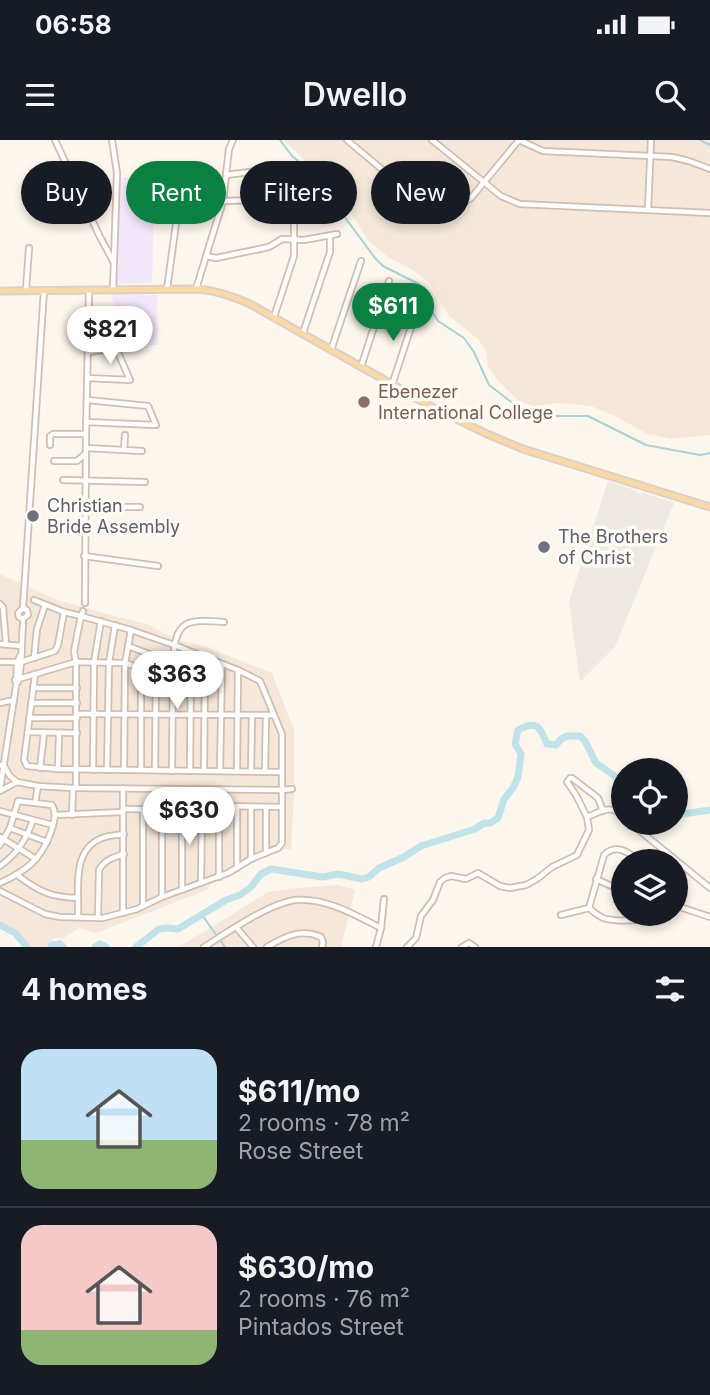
<!DOCTYPE html>
<html lang="en">
<head>
<meta charset="utf-8">
<style>
  :root { --surface:#171b24; --page:#20242c; --text:#f1f3f6; --muted:#9ea1a6; --line:#363941; --accent:#0b8043 }
  body { margin:0; font-family:Inter,sans-serif; background:var(--page); color:var(--text); height:100vh; display:flex; flex-direction:column; font-size:26px; white-space:nowrap }
  * { box-sizing:border-box; margin:0 }
  p { font-size:23px; color:var(--muted) }
  .icon { flex:none; width:38px; height:38px; fill:none; stroke:currentColor; stroke-width:2; stroke-linecap:round; stroke-linejoin:round }
  .map { position:relative; height:807px; overflow:hidden }
  .sheet { display:flex; flex-direction:column; background:var(--surface); flex:1 }
  .sheet>* { flex:none }
  .hud { position:absolute; left:21px; top:21px; width:668px; height:63px; display:flex; gap:14px }
  .fabs { position:absolute; left:611px; top:618px; display:grid; gap:14px }
  .fabs a { display:grid; place-items:center; width:77px; height:77px; border-radius:50%; background:var(--surface); box-shadow:0 4px 10px #0003; font-size:35px }
  .price { position:absolute; translate:-50% -60px; padding:0 16px; border-radius:24px; background:#fff; color:#222; font-size:23px; line-height:46px; filter:drop-shadow(0 2px 4px #0008) }
  .price::after { content:''; position:absolute; left:50%; top:42px; width:21px; height:16px; margin-left:-10px; background:inherit; clip-path:polygon(0 0,100% 0,50% 100%) }
  .price.selected { background:var(--accent); color:#fff }
  ul { padding:0; list-style:none }
  li { display:flex; align-items:center; gap:21px; height:175px; padding:0 21px }
  li+li { border-top:2px solid var(--line) }
  li span { display:grid; place-items:center; flex:none; width:196px; height:140px; border-radius:21px; color:#555 }
  li>.icon { margin-inline-start:auto }
  span .icon { width:84px; height:84px; fill:#fffc; stroke-width:1 }
  li b { font-size:30px }
  h2 { display:flex; justify-content:space-between; align-items:center; height:84px; padding:0 21px; font-size:30px }
  .chip { padding:0 24px; border-radius:32px; background:var(--surface); box-shadow:0 4px 10px #0003; font-size:24px; line-height:63px }
  .chip.selected { background:var(--accent); color:#fff }
  .status { display:flex; justify-content:space-between; align-items:center; height:49px; padding:0 35px; background:var(--surface); direction:ltr }
  .status svg { height:19px; fill:currentColor }
  header { display:flex; justify-content:space-between; align-items:center; height:91px; padding:0 21px; background:var(--surface); font-size:32px; font-weight:600 }
  .map>svg:first-child { display:block }
  .residential { fill:#f5e8da }
  .industrial { fill:#efe9e4 }
  .education { fill:#f3e8fa }
  .lines { fill:none; stroke-linecap:round; stroke-linejoin:round }
  .stream { stroke:#a5d3da; stroke-width:2 }
  .river { stroke:#bfe3e8; stroke-width:7 }
  .minor-casing { stroke:#d1beb0; stroke-width:8 }
  .major-casing { stroke:#dad1cd; stroke-width:9 }
  .minor { stroke:#fff; stroke-width:4.5 }
  .major { stroke:#fbd9a5; stroke-width:5 }
  .education-dot { fill:#8d6e63; stroke:#fffaf3; stroke-width:2.5 }
  .worship-dot { fill:#6b7280; stroke:#fffaf3; stroke-width:2.5 }
  .labels { text-anchor:middle; stroke-width:7; stroke-linejoin:round; paint-order:stroke }
  .education-label { font-size:18px; fill:#785e54; stroke:#fffaf3; text-anchor:start }
  .worship-label { font-size:18px; fill:#5b616d; stroke:#fffaf3; text-anchor:start }
</style>
</head>
<body>
<div class="status"><b>06:58</b><svg viewBox="0 0 49 12"><path d="M0 12V9h3v3zM5 12V6h3v6zM10 12V3h3v9zM15 12V0h3v12zM26 1h20v11H26zM47 4h2v5h-2z"/></svg></div>
<header><svg class="icon" aria-label="menu" viewBox="0 0 24 24"><path d="M4 6h16M4 12h16M4 18h16"/></svg>Dwello<svg class="icon" aria-label="search" viewBox="0 0 24 24"><circle cx="10" cy="10" r="6"/><path d="M15 15l6 6"/></svg></header>
<div class="map">
<svg width="710" height="807" viewBox="0 0 710 807">
  <rect width="100%" height="100%" fill="#fdf6ec"/>
  <g class="residential">
    <polygon points="283,0 710,0 710,295 671,299 647,294 617,277 591,266 559,263 534,266 520,262 498,241 488,226 486,210 478,199 449,176 429,142 411,129 389,118 368,100 345,64 336,56 328,45 322,33 308,25 303,18"/>
    <polygon points="0,434 57,460 149,485 180,501 198,504 272,533 294,590 294,655 291,709 275,711 251,721 230,735 211,742 207,750 96,793 79,788 63,798 55,798 51,801 50,807 29,807 16,793 0,782"/>
    <polygon points="338,745 355,750 341,807 179,807 268,752 296,748"/>
  </g>
  <polygon class="industrial" points="608,341 637,351 636,353 642,354 643,353 674,363 615,507 580,542 569,462"/>
  <g class="education">
    <polygon points="120,38 155,38 152,143 115,144"/>
    <polygon points="110,153 157,155 158,205 128,205"/>
  </g>
  <g class="lines">
    <g class="stream">
      <polyline points="280,0 292,16 321,40 323,49 328,60 338,68 375,118 383,126 419,144 426,150 430,168 438,181 464,198 474,212 489,245 523,271 540,276 588,276 646,305 700,315 710,313"/>
      <polyline points="700,0 710,5"/>
      <polyline points="202,775 225,807"/>
    </g>
    <g class="river">
      <polyline points="676,675 710,670"/>
      <polyline points="0,785 15,793 27,807"/>
      <polyline points="51,807 52,805 60,804 63,807"/>
      <polyline points="95,807 100,804 106,807"/>
      <path d="M136,807l23,-18 8,-1 11,1 48,-29 14,-5 11,-8 10,-13 10,-5 52,8 15,-3 24,5 7,-2 10,-9 25,-11 17,-11 54,-17 9,-6h6l8,-5 6,-19 9,-11 5,-11 3,-23 -6,-10 3,-14c20,-11 22,-2 29,14l9,1 5,-6 6,-3h13l5,5 11,22 20,14 7,14"/>
    </g>
    <g class="minor-casing">
      <g id="minor">
        <polyline points="55,0 99,95 113,121"/>
        <polyline points="112,0 117,33 113,150"/>
        <path d="M347,0l76,64c16,9 33,3 48,-6l48,-58"/>
        <polyline points="432,0 501,56 520,64 710,73"/>
        <polyline points="519,0 543,11 672,17 689,21 710,29"/>
        <polyline points="272,48 278,47 294,50 296,53 297,59 294,78 294,116 274,177"/>
        <path d="M223,61l32,-1 15,-5c3,-9 5,-20 -5,-25l-39,5"/>
        <polyline points="648,70 651,0"/>
        <polyline points="206,116 216,118 269,107 282,99 304,100 337,94"/>
        <polyline points="167,149 180,55"/>
        <polyline points="196,149 223,61 229,9 233,0"/>
        <polyline points="26,150 29,108"/>
        <polyline points="303,193 330,112 330,96"/>
        <polyline points="331,210 361,121"/>
        <polyline points="361,227 389,141"/>
        <polyline points="87,238 130,240 116,208 88,212"/>
        <polyline points="392,245 417,169"/>
        <polyline points="86,282 156,285 148,266 87,260"/>
        <polyline points="50,305 50,296 53,294 86,294"/>
        <polyline points="86,308 142,311"/>
        <polyline points="124,310 125,295"/>
        <polyline points="54,321 77,321 85,314"/>
        <polyline points="63,340 145,342"/>
        <polyline points="85,371 117,371 125,367 140,367"/>
        <polyline points="84,416 158,426"/>
        <polyline points="34,460 64,472 81,476 83,471"/>
        <polyline points="85,463 86,294 89,150"/>
        <polyline points="0,464 3,467 6,504"/>
        <polyline points="23,468 44,150"/>
        <polyline points="23,481 23,479 28,475 27,470 23,468 18,473 19,477 23,479"/>
        <polyline points="0,504 21,506"/>
        <polyline points="128,506 173,523"/>
        <polyline points="34,518 37,489 45,465"/>
        <polyline points="0,522 21,522 55,511 58,505 64,472"/>
        <polyline points="35,535 24,620 27,626 58,629 282,632"/>
        <polyline points="15,540 76,522 74,511 81,476 131,490 174,505 238,530 260,541 282,594 282,650 292,649"/>
        <path d="M18,542c5,-18 3,-39 5,-57"/>
        <polyline points="33,548 77,548"/>
        <polyline points="0,563 14,560"/>
        <polyline points="31,563 77,563"/>
        <polyline points="77,574 274,575"/>
        <polyline points="29,578 77,578"/>
        <polyline points="28,592 77,593"/>
        <polyline points="0,625 4,626 10,636 17,642"/>
        <polyline points="40,628 44,593"/>
        <polyline points="58,629 59,593"/>
        <polyline points="93,630 94,522 101,481"/>
        <polyline points="107,630 109,523 115,485"/>
        <polyline points="124,630 125,523 131,490"/>
        <polyline points="141,630 141,528"/>
        <polyline points="155,630 156,533"/>
        <path d="M172,631l1,-108c2,-43 12,-44 51,-41"/>
        <polyline points="190,631 191,512"/>
        <polyline points="204,631 205,518"/>
        <polyline points="220,631 222,524"/>
        <polyline points="237,631 238,530"/>
        <polyline points="251,631 252,575"/>
        <polyline points="265,632 266,575"/>
        <polyline points="76,648 76,522 125,523 173,539"/>
        <polyline points="123,648 123,773"/>
        <polyline points="0,649 16,546 17,523 20,516"/>
        <polyline points="219,649 219,737"/>
        <polyline points="0,651 17,642 38,646 73,648 282,650 282,703 278,708 251,719 228,733 162,757 137,769 103,778 60,777 45,774 0,751"/>
        <polyline points="35,663 38,646"/>
        <polyline points="220,666 282,667"/>
        <polyline points="266,667 266,712"/>
        <polyline points="123,669 219,670"/>
        <polyline points="162,670 162,757"/>
        <polyline points="182,670 182,750"/>
        <polyline points="0,671 53,685"/>
        <polyline points="55,675 123,672"/>
        <polyline points="72,675 73,648"/>
        <polyline points="587,677 576,655 567,642 570,638 572,638 598,658 603,671"/>
        <polyline points="629,682 710,748"/>
        <polyline points="10,688 47,702"/>
        <polyline points="0,697 36,719"/>
        <path d="M0,705l10,-17 8,-27 34,4c5,8 2,17 -1,27 -10,28 -25,39 -51,51"/>
        <polyline points="251,719 251,667"/>
        <path d="M639,721c-11,-9 -23,-18 -35,-6l-15,53c4,4 8,7 14,10 14,5 54,2 68,-4"/>
        <path d="M0,726c17,-12 26,-26 33,-46"/>
        <polyline points="237,728 237,667"/>
        <path d="M17,735c23,17 33,22 61,23"/>
        <polyline points="596,739 616,748"/>
        <polyline points="201,743 202,670"/>
        <polyline points="143,765 143,669"/>
        <polyline points="677,766 710,777"/>
        <polyline points="561,775 589,768"/>
        <path d="M78,776c1,-26 -7,-66 24,-78 7,-3 15,-3 22,-4"/>
        <path d="M98,778l1,-48c5,-10 15,-13 25,-16"/>
        <polyline points="236,787 253,807"/>
        <path d="M204,807c24,-15 64,-43 91,-47 30,-3 60,15 86,28"/>
        <path d="M267,807c17,-10 33,-19 54,-10l2,5 -1,5"/>
        <polyline points="376,807 381,788 384,759"/>
        <path d="M407,807l9,-9 5,-22 12,-16 7,-18 5,-4 6,-2 15,3 12,-6 22,13 10,2 16,-3 11,-6 15,-12 25,-12 12,-25 -2,-13c15,-6 23,-13 36,-1"/>
        <polyline points="462,807 469,803 475,807"/>
      </g>
    </g>
    <g class="major-casing">
      <path id="major" d="M0,151l196,-2c19,1 36,7 54,15l184,104 53,26 36,15 187,58"/>
    </g>
    <use href="#minor" class="minor"/>
    <use href="#major" class="major"/>
  </g>
  <circle class="education-dot" cx="364" cy="262" r="7"/>
  <g class="worship-dot">
    <circle cx="33" cy="376" r="7"/>
    <circle cx="544" cy="407" r="7"/>
  </g>
  <g class="labels">
    <g class="education-label">
      <text x="378" y="258">Ebenezer<tspan x="378" dy="21">International College</tspan></text>
    </g>
    <g class="worship-label">
      <text x="47" y="372">Christian<tspan x="47" dy="21">Bride Assembly</tspan></text>
      <text x="558" y="403">The Brothers<tspan x="558" dy="21">of Christ</tspan></text>
    </g>
  </g>
</svg>
<div class="fabs">
<a><svg class="icon" aria-label="locate" viewBox="0 0 24 24"><circle cx="12" cy="12" r="6"/><path d="M12 2v4M12 18v4M2 12h4M18 12h4"/></svg></a>
<a><svg class="icon" aria-label="layers" viewBox="0 0 24 24"><path d="M12 4l9 5-9 5-9-5zM3 14l9 5 9-5"/></svg></a>
</div>
<b class="price selected" style="left:393px;top:203px">$611</b>
<b class="price" style="left:110px;top:226px">$821</b>
<b class="price" style="left:177px;top:571px">$363</b>
<b class="price" style="left:189px;top:707px">$630</b>
<div class="hud">
<a class="chip">Buy</a>
<a class="chip selected">Rent</a>
<a class="chip">Filters</a>
<a class="chip">New</a>
</div>
</div>
<section class="sheet">
<h2>4 homes<svg class="icon" aria-label="filters" viewBox="0 0 24 24"><path d="M4 7h16M4 17h16"/><circle cx="9" cy="7" r="2"/><circle cx="15" cy="17" r="2"/></svg></h2>
<ul>
<li><span style="background:linear-gradient(#bfe0f5 65%,#8fb573 0)"><svg class="icon" aria-label="home" viewBox="0 0 24 24"><path d="M3 11l9-7 9 7M6 9v11h12V9"/></svg></span><div><b>$611/mo</b><p>2 rooms · 78 m²</p><p>Rose Street</p></div></li>
<li><span style="background:linear-gradient(#f6c9c9 75%,#8fb573 0)"><svg class="icon" aria-label="home" viewBox="0 0 24 24"><path d="M3 11l9-7 9 7M6 9v11h12V9"/></svg></span><div><b>$630/mo</b><p>2 rooms · 76 m²</p><p>Pintados Street</p></div></li>
</ul>
</section>
</body>
</html>
